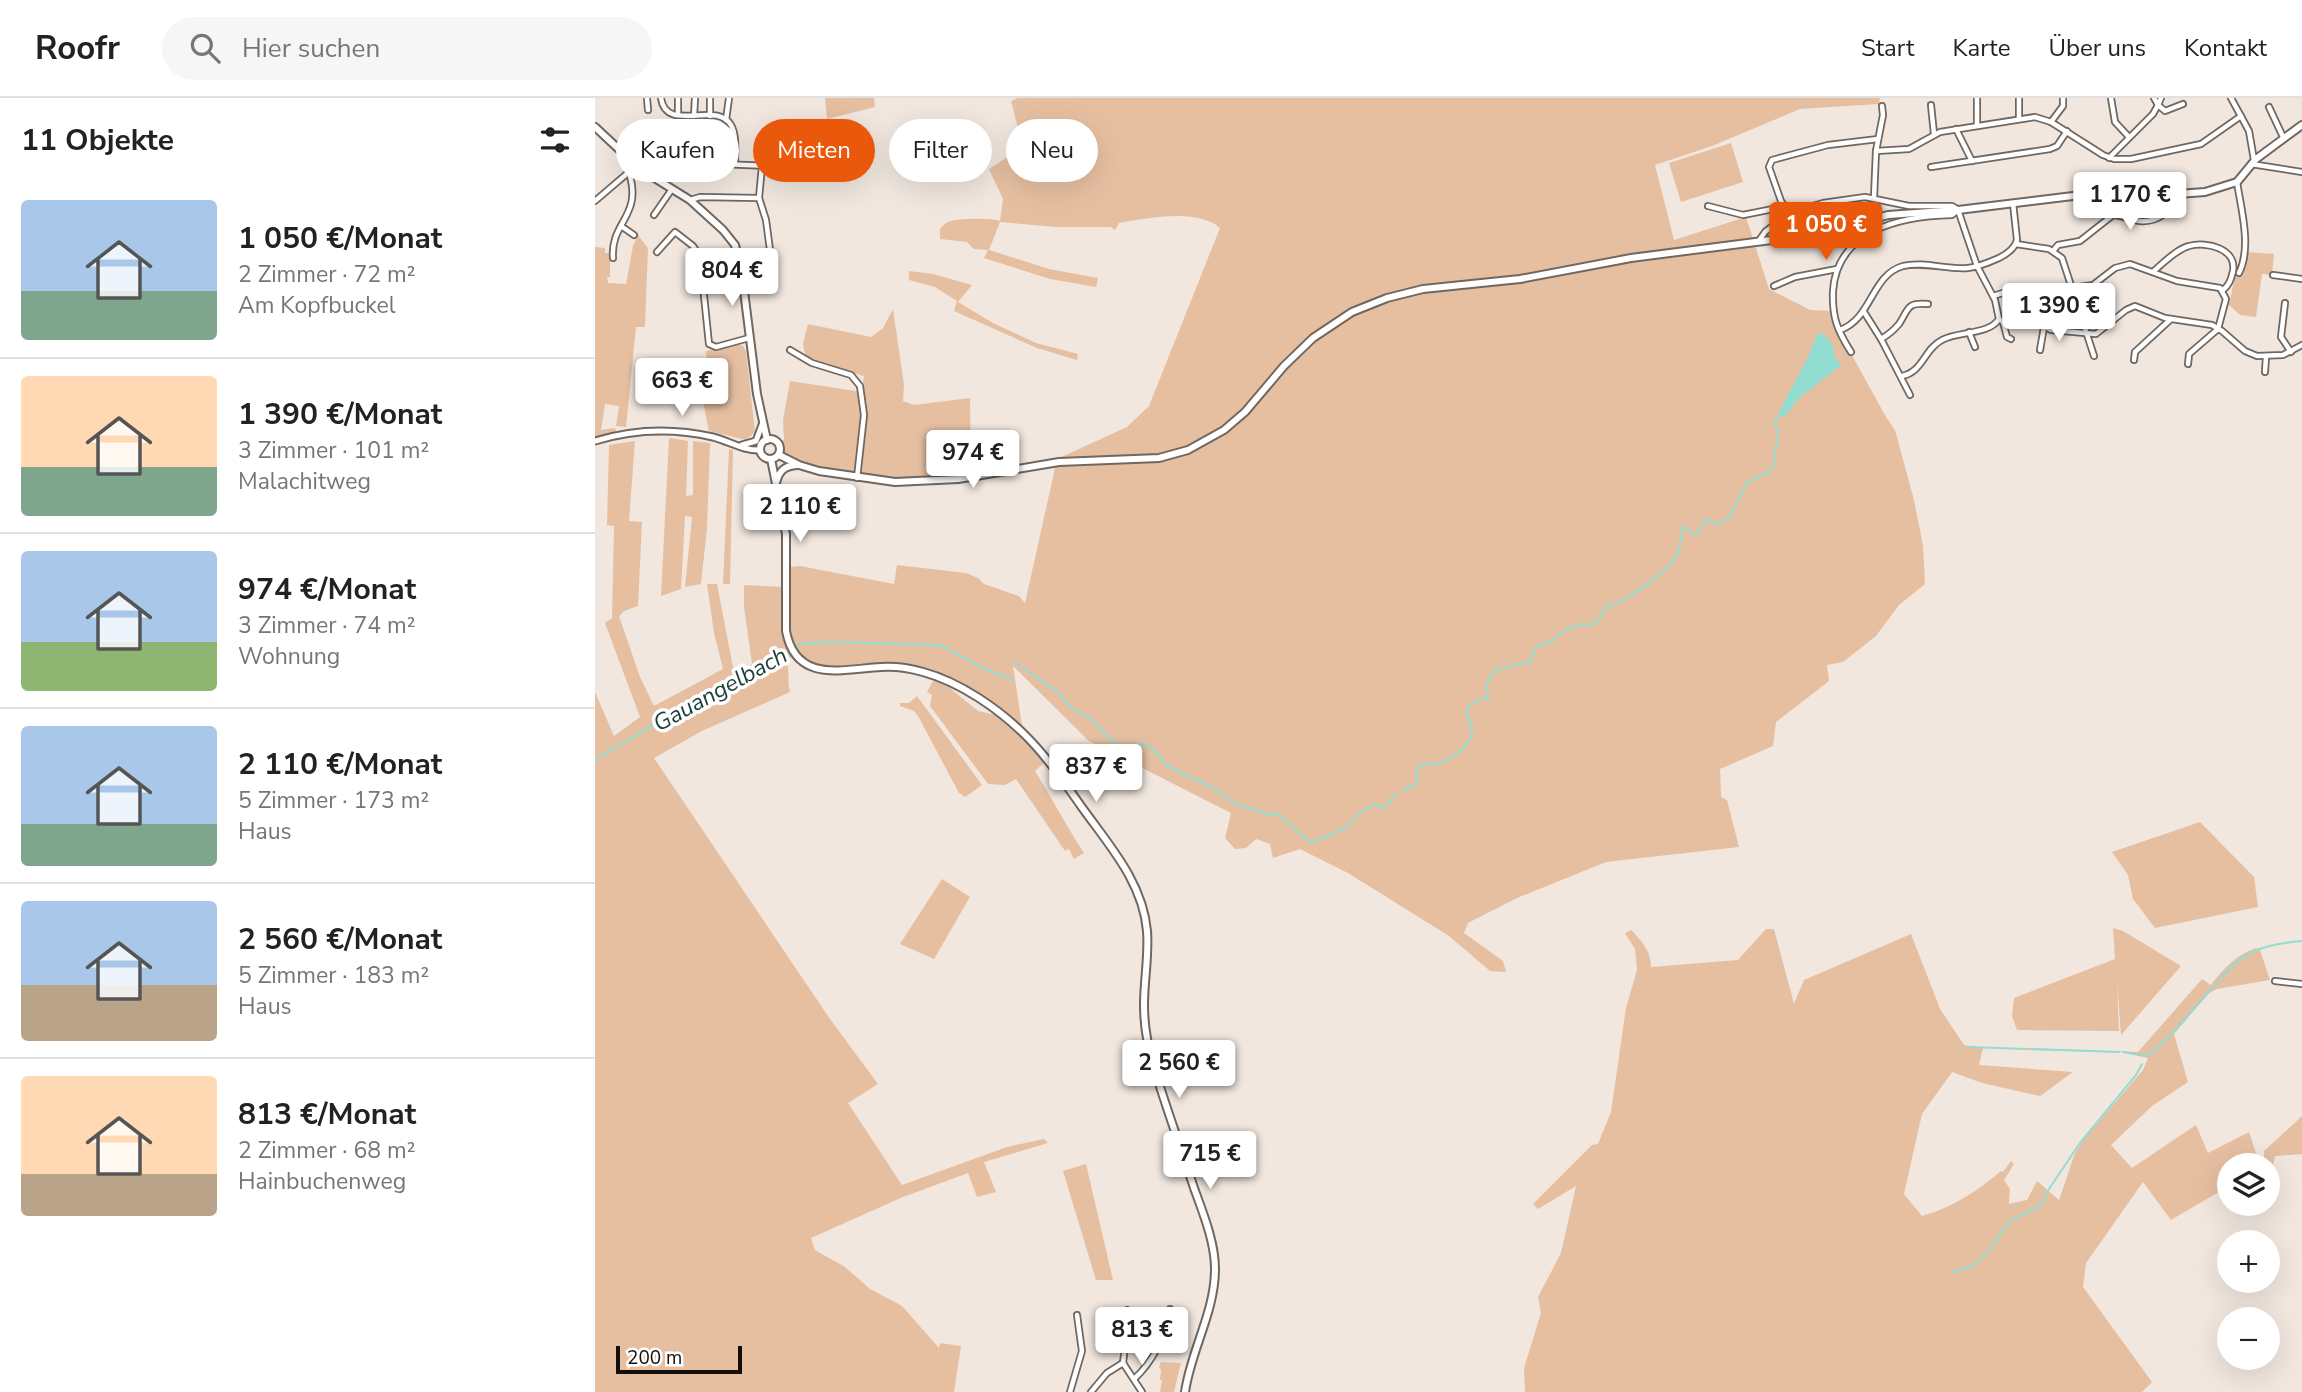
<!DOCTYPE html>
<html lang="de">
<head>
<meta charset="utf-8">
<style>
  :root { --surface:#fff; --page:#f6f6f6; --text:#222; --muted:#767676; --line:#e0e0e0; --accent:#ea580c }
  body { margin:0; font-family:"Nunito Sans",sans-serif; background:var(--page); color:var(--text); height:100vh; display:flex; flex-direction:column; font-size:26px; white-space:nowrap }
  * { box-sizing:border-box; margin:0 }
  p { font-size:23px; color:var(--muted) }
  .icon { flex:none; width:38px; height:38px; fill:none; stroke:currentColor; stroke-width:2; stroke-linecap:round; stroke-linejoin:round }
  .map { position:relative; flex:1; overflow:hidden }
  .sheet { display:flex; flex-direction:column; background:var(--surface); width:595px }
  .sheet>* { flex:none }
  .guide { position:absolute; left:21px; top:21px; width:665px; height:63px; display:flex; gap:14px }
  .tools { position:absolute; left:1622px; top:1055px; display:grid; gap:14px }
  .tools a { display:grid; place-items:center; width:63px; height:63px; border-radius:50%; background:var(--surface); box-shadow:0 7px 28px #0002; font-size:35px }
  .scale { position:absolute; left:21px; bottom:18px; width:126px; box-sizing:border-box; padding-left:7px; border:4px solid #120e0c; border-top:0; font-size:19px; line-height:24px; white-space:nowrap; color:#120e0c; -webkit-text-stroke:5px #fff; paint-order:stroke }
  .price { position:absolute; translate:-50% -60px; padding:0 16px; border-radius:7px; background:#fff; color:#222; font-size:23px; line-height:46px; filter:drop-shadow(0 2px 4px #0008) }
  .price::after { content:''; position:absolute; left:50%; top:42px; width:21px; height:16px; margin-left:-10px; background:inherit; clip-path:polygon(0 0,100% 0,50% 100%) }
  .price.active { background:var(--accent); color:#fff }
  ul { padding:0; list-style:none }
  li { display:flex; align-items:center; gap:21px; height:175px; padding:0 21px }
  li+li { border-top:2px solid var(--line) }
  li span { display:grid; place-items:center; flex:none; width:196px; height:140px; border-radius:7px; color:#555 }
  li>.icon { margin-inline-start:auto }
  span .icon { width:84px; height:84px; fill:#fffc; stroke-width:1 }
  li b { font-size:30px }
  h2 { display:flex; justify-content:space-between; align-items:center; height:84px; padding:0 21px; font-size:30px }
  .chip { padding:0 24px; border-radius:32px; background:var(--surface); box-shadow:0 7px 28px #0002; font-size:24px; line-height:63px }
  .chip.active { background:var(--accent); color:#fff }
  header { display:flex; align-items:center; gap:42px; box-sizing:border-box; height:98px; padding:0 35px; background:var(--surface); border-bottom:2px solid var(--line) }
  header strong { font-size:33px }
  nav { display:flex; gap:38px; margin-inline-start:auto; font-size:24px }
  .search { width:490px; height:63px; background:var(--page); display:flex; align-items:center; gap:18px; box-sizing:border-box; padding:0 24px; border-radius:38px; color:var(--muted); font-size:26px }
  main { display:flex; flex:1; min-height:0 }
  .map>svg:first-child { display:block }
  .green { fill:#e6bfa1 }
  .water { fill:#92ddd2 }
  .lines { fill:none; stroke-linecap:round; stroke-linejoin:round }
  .stream { stroke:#92ddd2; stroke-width:2 }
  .minor-casing { stroke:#706760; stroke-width:8 }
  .tertiary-casing { stroke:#706760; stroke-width:9 }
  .secondary-casing { stroke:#706760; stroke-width:10 }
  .minor { stroke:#fff; stroke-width:4.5 }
  .tertiary { stroke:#fff; stroke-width:5 }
  .secondary { stroke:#fff; stroke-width:6 }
  .labels { text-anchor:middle; stroke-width:7; stroke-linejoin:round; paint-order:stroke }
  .water-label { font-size:23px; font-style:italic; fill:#193e39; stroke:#fff }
</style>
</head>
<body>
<header>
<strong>Roofr</strong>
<div class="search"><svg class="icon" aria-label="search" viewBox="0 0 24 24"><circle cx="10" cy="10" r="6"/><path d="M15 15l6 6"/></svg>Hier suchen</div>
<nav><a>Start</a><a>Karte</a><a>Über uns</a><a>Kontakt</a></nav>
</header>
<main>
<section class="sheet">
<h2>11 Objekte<svg class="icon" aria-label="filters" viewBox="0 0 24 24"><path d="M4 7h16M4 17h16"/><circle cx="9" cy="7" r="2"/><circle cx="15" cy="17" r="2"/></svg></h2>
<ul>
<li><span style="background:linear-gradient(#a9c7e8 65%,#7fa58c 0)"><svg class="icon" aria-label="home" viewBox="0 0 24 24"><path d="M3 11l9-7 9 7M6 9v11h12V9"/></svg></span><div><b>1 050 €/Monat</b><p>2 Zimmer · 72 m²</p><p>Am Kopfbuckel</p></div></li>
<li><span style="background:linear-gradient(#ffd9b3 65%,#7fa58c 0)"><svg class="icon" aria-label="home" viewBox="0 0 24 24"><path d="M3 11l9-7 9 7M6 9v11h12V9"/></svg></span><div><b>1 390 €/Monat</b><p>3 Zimmer · 101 m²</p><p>Malachitweg</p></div></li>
<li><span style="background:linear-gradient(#a9c7e8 65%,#8fb573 0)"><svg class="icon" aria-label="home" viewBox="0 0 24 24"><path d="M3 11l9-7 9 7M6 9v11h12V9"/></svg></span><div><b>974 €/Monat</b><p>3 Zimmer · 74 m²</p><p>Wohnung</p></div></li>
<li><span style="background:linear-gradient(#a9c7e8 70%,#7fa58c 0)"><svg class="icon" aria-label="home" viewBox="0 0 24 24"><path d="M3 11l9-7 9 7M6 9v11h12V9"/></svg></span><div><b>2 110 €/Monat</b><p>5 Zimmer · 173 m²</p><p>Haus</p></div></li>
<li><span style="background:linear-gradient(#a9c7e8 60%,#b9a48a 0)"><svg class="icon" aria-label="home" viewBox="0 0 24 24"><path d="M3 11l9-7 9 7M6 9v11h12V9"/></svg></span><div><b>2 560 €/Monat</b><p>5 Zimmer · 183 m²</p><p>Haus</p></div></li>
<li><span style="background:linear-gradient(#ffd9b3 70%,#b9a48a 0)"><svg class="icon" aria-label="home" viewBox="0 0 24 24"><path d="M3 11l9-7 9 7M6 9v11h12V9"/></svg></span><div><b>813 €/Monat</b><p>2 Zimmer · 68 m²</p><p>Hainbuchenweg</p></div></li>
</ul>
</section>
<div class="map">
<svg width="1707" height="1294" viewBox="0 0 1707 1294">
  <rect width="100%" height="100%" fill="#f1e7df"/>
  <g class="green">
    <polygon points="230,0 279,0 280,9 232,21"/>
    <path d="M423,0h862l-1,6 -79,5 -88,37 -57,19 19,75 72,-23 23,72 41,21 24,1 19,46 33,60 9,13 19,70 9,46 2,38 -26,21 -23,31 -33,26 -16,3 2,16 -53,41 -3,24 -53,23 1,28 6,3 12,47 -133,15 -89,36 -49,25 -4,10 39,28 3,11 -16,-1 -41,-35 -101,-63 -48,-24 -27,9 -3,-14 -14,-5 -10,9 -11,1 -10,-11 6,-25 -142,-72 -76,-75 9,60h-3c-30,-20 -72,-57 -109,-59 -29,-2 -59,3 -88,0 -44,-13 -33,-64 -33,-100l11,-1 94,18 3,-19 69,8 12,5 6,6 35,12 6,7 32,-144 70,-32 22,-21 71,-178c-23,-20 -72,-10 -101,-5l-4,7 -4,-3h-55l-56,-5 -11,28 60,19 49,9 -2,9 -46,-8 -66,-21 4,-8 -14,-1 -7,-7 -27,-3v-10c2,-2 5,-6 8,-7 8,-4 45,-4 52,-1l3,-22 -14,-30 34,-22 -12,-46z"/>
    <polygon points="1136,45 1148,84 1086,104 1074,65"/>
    <polygon points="43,137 53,150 50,229 41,229 31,329 21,328 24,308 10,306 6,332 20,330 21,333 0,339 0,149 10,150 10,155 15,155 15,179 12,179 13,185 31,186 38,148"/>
    <polygon points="1651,154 1679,156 1677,177 1667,176 1661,219 1645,217 1634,207 1640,178 1649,174"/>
    <polygon points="314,173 338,176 377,187 363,204 398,225 441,245 483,256 482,262 442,250 359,213 362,203 340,189 314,182"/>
    <path d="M298,211l11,76 -1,16 11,4 56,-7 1,76c-18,2 -36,5 -55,6 -29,0 -105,-7 -128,-24 -5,-4 -6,-9 -7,-15l3,-1 -1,-20 7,-39 72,11 2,-16 -47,-12 -11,-6 -3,-14 5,-20 63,13 12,-9z"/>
    <path d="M143,246l5,2 3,5 9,81 -9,8 -37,-9c-3,-15 -10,-41 -1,-53l-2,-27z"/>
    <polygon points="74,340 93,343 91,398 98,397 98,343 115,345 112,430 106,486 90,489 97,419 90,418 86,491 66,498"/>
    <path d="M40,343l-6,80 13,1 -4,84 -14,5 -5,5 21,61 14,29 69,-37 -9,-36 -7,-49h10l16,83 8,7 11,-10 -8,-57v-22l39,2c-1,26 -1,45 10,69l-7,4c4,8 1,22 4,32l-88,39 -48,27 176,261 48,65 -30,19 54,82 105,-38 37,-8 4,4 -64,19 12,30 -19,5 -9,-24 -65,24 -92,41 4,12 30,17 25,22 32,17 37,42 1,-5 21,3 -7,46h-359v-700l19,44 26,-19 -35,-94 7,-5 2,-92 -7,-1 2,-80z"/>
    <polygon points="134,351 138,352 135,486 128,486"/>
    <path d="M339,581l12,6 32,26 18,4 39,34 10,13 -10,9c17,27 31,55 49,82l-10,6 -5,-10 -4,2 -49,-72 -11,6 -17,-1 -58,-78 2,-11 -5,-3z"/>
    <polygon points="322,598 387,687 370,699 364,695 323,618 319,613 305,608 305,605 314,605"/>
    <polygon points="1605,724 1659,779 1663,809 1560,830 1538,801 1533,777 1517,754"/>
    <polygon points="347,781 375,799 339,861 305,846"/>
    <polygon points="1518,830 1528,833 1586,868 1526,937 1522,883 1524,933 1422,932 1417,918 1419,900 1520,861"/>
    <path d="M1171,831h8l20,75 10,-24 107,-46 29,75 24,36 19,3 -4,17 94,7 -33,24 -58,-13 -30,-11 -30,42 -18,80 18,22c29,-8 56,-25 79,-45l2,1 8,-11 3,3 -10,16 6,9 -1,15 18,-4 10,-19 22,19 16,-47 9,-14 59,-69 5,-12 -28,-6 -94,-2 -1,-2 113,4 64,-73 9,6c13,-17 25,-30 45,-37l4,2 10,30 -53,9 -8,4 -35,41 14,48 -36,24 -41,39 21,23 64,-43 12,28 41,-21 11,33 -31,1v20l-58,34 -28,-38 -57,81 -3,24 69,95 -10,10h-617l-1,-24 17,-55 -3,-16 23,-44 15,-67 -38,23 -5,-5 59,-59 6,-1 13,-32 15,-104 11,-38 -2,-21 -10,-16 6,-3c11,11 20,21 20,37l87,-7z"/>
    <polygon points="1707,1018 1707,1056 1680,1058 1673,1087 1673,1068 1669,1067 1669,1053"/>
    <polygon points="491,1066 518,1182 501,1182 468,1073"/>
    <polygon points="566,1264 586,1265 579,1294 565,1294 567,1282 565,1282 566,1272 564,1269"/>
  </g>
  <path class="water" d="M1223,234c12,6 18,15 16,26l5,3 1,5 -41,32 -14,18 -6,1v-5l29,-55z"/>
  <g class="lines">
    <g class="stream">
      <polyline points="200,549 204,546 232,544 345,547 390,571 417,581"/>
      <polyline points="419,564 463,594 474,607 485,616 495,620 516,642 525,648 547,646 556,649 571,667 618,690 639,705 672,716 685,717 715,745 751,730 766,714 779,706 789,710 801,696"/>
      <path d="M0,662l154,-92c18,-8 26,-5 41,-17"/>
      <path d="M808,692l14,-6 -1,-12 4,-7c5,-2 11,0 16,-1 13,-4 35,-17 36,-32 1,-10 -10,-17 -3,-26 5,-7 12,-6 19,-8l-1,-15 9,-15c12,2 20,-7 33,-5l8,-18 13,-2 14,-13 18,-6 10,1 9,-8 6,-12c18,-1 64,-36 71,-52 4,-10 1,-19 6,-27l9,8h4l9,-15 12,6 11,-8 18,-35 22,-10 4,-7 5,-29 -3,-16 5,-5"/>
      <path d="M1620,887c25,-33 47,-41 87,-44"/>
      <polyline points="1375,949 1430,951"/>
      <polyline points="1436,951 1524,954"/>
      <polyline points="1365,952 1368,951"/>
      <polyline points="1528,954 1552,958 1576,937 1618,889"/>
      <polyline points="1358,1174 1376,1168 1385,1162 1394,1153 1414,1123 1442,1110 1447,1105 1452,1094 1485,1045 1541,977 1547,966"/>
    </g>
    <g class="minor-casing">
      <g id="minor">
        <polyline points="52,0 53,12"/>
        <path d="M66,0c5,36 55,2 70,27 6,10 4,27 4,39"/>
        <polyline points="1382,0 1382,27"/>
        <polyline points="1516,0 1520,24 1534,39"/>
        <polyline points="1566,0 1563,7 1570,13 1588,6"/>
        <polyline points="1636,0 1654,33 1659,62"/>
        <polyline points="1336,7 1339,36"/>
        <polyline points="1674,9 1689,41"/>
        <polyline points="83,17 83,0"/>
        <polyline points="99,18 100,0"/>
        <polyline points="115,18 115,0"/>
        <polyline points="1424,20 1424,0"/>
        <polyline points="131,22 134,0"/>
        <polyline points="1456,24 1468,8 1468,0"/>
        <polyline points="1361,31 1377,63"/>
        <polyline points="1281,53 1314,51 1345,34 1440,19 1456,24 1508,57 1519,61 1536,61 1606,46 1646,18"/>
        <polyline points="1514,60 1558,16 1563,7 1559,0"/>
        <polyline points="1656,66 1707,74"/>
        <polyline points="167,68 164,100 171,122 177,167"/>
        <polyline points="1336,69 1455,51 1462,48 1472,33"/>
        <polyline points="57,78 62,75 126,66 178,68 183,62 184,48"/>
        <path d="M1642,84c4,27 15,65 2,91"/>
        <polyline points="1279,100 1281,53 1288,17 1287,8"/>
        <polyline points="95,102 105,99 164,100"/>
        <polyline points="0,103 41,68"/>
        <polyline points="1113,108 1148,117 1188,109"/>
        <polyline points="1194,115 1186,103 1174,69 1177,62 1233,47 1283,41"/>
        <polyline points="59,117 77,91"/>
        <polyline points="26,128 39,137"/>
        <polyline points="1163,144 1170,134 1194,115 1228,105 1270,99 1314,108 1357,108 1362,111"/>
        <polyline points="1421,146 1454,151 1467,160 1499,258"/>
        <path d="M1458,153l5,-6 22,-4 33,-26c9,0 18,5 27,6 18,2 34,-12 41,-27"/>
        <polyline points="62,154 80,134 98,148 105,159 114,246 121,249 154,240"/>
        <path d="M18,160c-3,-36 30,-42 16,-85"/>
        <path d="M1559,173c9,-8 23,-22 35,-25 18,-5 48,3 44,25 -2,9 -4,14 -10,19"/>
        <polyline points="1678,177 1707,181"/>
        <polyline points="1179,188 1200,179 1242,171"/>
        <polyline points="1478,190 1498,187 1520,170 1535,166 1582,183 1625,190 1631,201 1623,231 1594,256 1593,266"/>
        <polyline points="1398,198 1424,190 1435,191 1439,198 1449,228 1456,232 1501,236 1531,212 1540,208 1570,220 1617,227 1627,233 1650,253 1662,258 1688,257 1707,247"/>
        <polyline points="1690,205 1686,239 1696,254"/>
        <polyline points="1269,214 1286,241 1315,297"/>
        <polyline points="1404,221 1408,224 1412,239 1416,241"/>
        <path d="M1245,232c32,-11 31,-55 63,-64 21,-5 44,4 65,2 10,-1 22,-6 31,-10 8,-4 16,-10 18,-18l-4,-37"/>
        <polyline points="1374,234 1380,249"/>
        <path d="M1286,241c7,-4 13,-9 18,-15 10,-15 7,-22 29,-20"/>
        <polyline points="195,252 217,265 256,277 265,288 269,317 262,380"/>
        <polyline points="1445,252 1449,229"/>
        <path d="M1256,254c-14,-22 -19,-35 -18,-61 4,-61 68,-75 119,-76l5,-4"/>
        <polyline points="1539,262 1540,254 1576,221"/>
        <polyline points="1670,274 1671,259"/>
        <path d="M1307,278c21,-4 22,-27 40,-36 16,-9 47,-5 57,-21l-4,-19 -18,-34 -19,-56"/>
        <polyline points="1680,883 1707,886"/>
        <polyline points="528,1265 534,1215 532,1212"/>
        <polyline points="528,1265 547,1294"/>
        <path d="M539,1281c17,-15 35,-47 36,-70"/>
        <polyline points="475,1294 487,1253 482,1217"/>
        <polyline points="496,1294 512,1275 528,1265"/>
      </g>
    </g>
    <g class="tertiary-casing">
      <g id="tertiary">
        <path d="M0,343c39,-12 79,-13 118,-4 16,4 31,14 47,13"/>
        <polyline points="147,347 161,343 168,324"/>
      </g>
    </g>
    <g class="secondary-casing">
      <g id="secondary">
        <polyline points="0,29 45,71 95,102 128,132 140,147 147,177 162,296 172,342"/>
        <circle cx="175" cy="351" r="10"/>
        <polyline points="184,357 204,367 224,373 300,384 363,381 464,364 564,360 593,352 629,332 650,314 689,268 718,240 757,214 792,200 828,191 925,181 1036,160 1223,136 1293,117 1363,112 1486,97 1541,99 1610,94 1642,84 1661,61 1707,27"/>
        <path d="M176,361l15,75v97c10,53 57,38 95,36 15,-1 28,1 42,5 37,10 76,37 103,64 21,21 38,46 55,70 27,38 62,76 66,125 2,24 -3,49 -3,74 0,20 4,43 10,62 12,41 27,81 40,121 9,25 21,54 21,81 0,43 -24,81 -30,123"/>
        <path d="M181,385c3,-12 8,-17 21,-18"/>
      </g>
    </g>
    <use href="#minor" class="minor"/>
    <use href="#tertiary" class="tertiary"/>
    <use href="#secondary" class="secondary"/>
  </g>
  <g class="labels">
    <g class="water-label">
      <text transform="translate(125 591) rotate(-29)" y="8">Gauangelbach</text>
    </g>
  </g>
</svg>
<div class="tools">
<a><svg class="icon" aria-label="layers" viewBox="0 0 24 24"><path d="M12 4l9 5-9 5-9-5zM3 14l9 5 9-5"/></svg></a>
<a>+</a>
<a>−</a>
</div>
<div class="scale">200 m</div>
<b class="price" style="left:1535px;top:134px">1 170 €</b>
<b class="price active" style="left:1231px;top:164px">1 050 €</b>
<b class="price" style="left:137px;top:210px">804 €</b>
<b class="price" style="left:1464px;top:245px">1 390 €</b>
<b class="price" style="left:87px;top:320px">663 €</b>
<b class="price" style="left:378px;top:392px">974 €</b>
<b class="price" style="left:205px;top:446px">2 110 €</b>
<b class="price" style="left:501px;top:706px">837 €</b>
<b class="price" style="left:584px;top:1002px">2 560 €</b>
<b class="price" style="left:615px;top:1093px">715 €</b>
<b class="price" style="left:547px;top:1269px">813 €</b>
<div class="guide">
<a class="chip">Kaufen</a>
<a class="chip active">Mieten</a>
<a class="chip">Filter</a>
<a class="chip">Neu</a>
</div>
</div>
</main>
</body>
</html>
